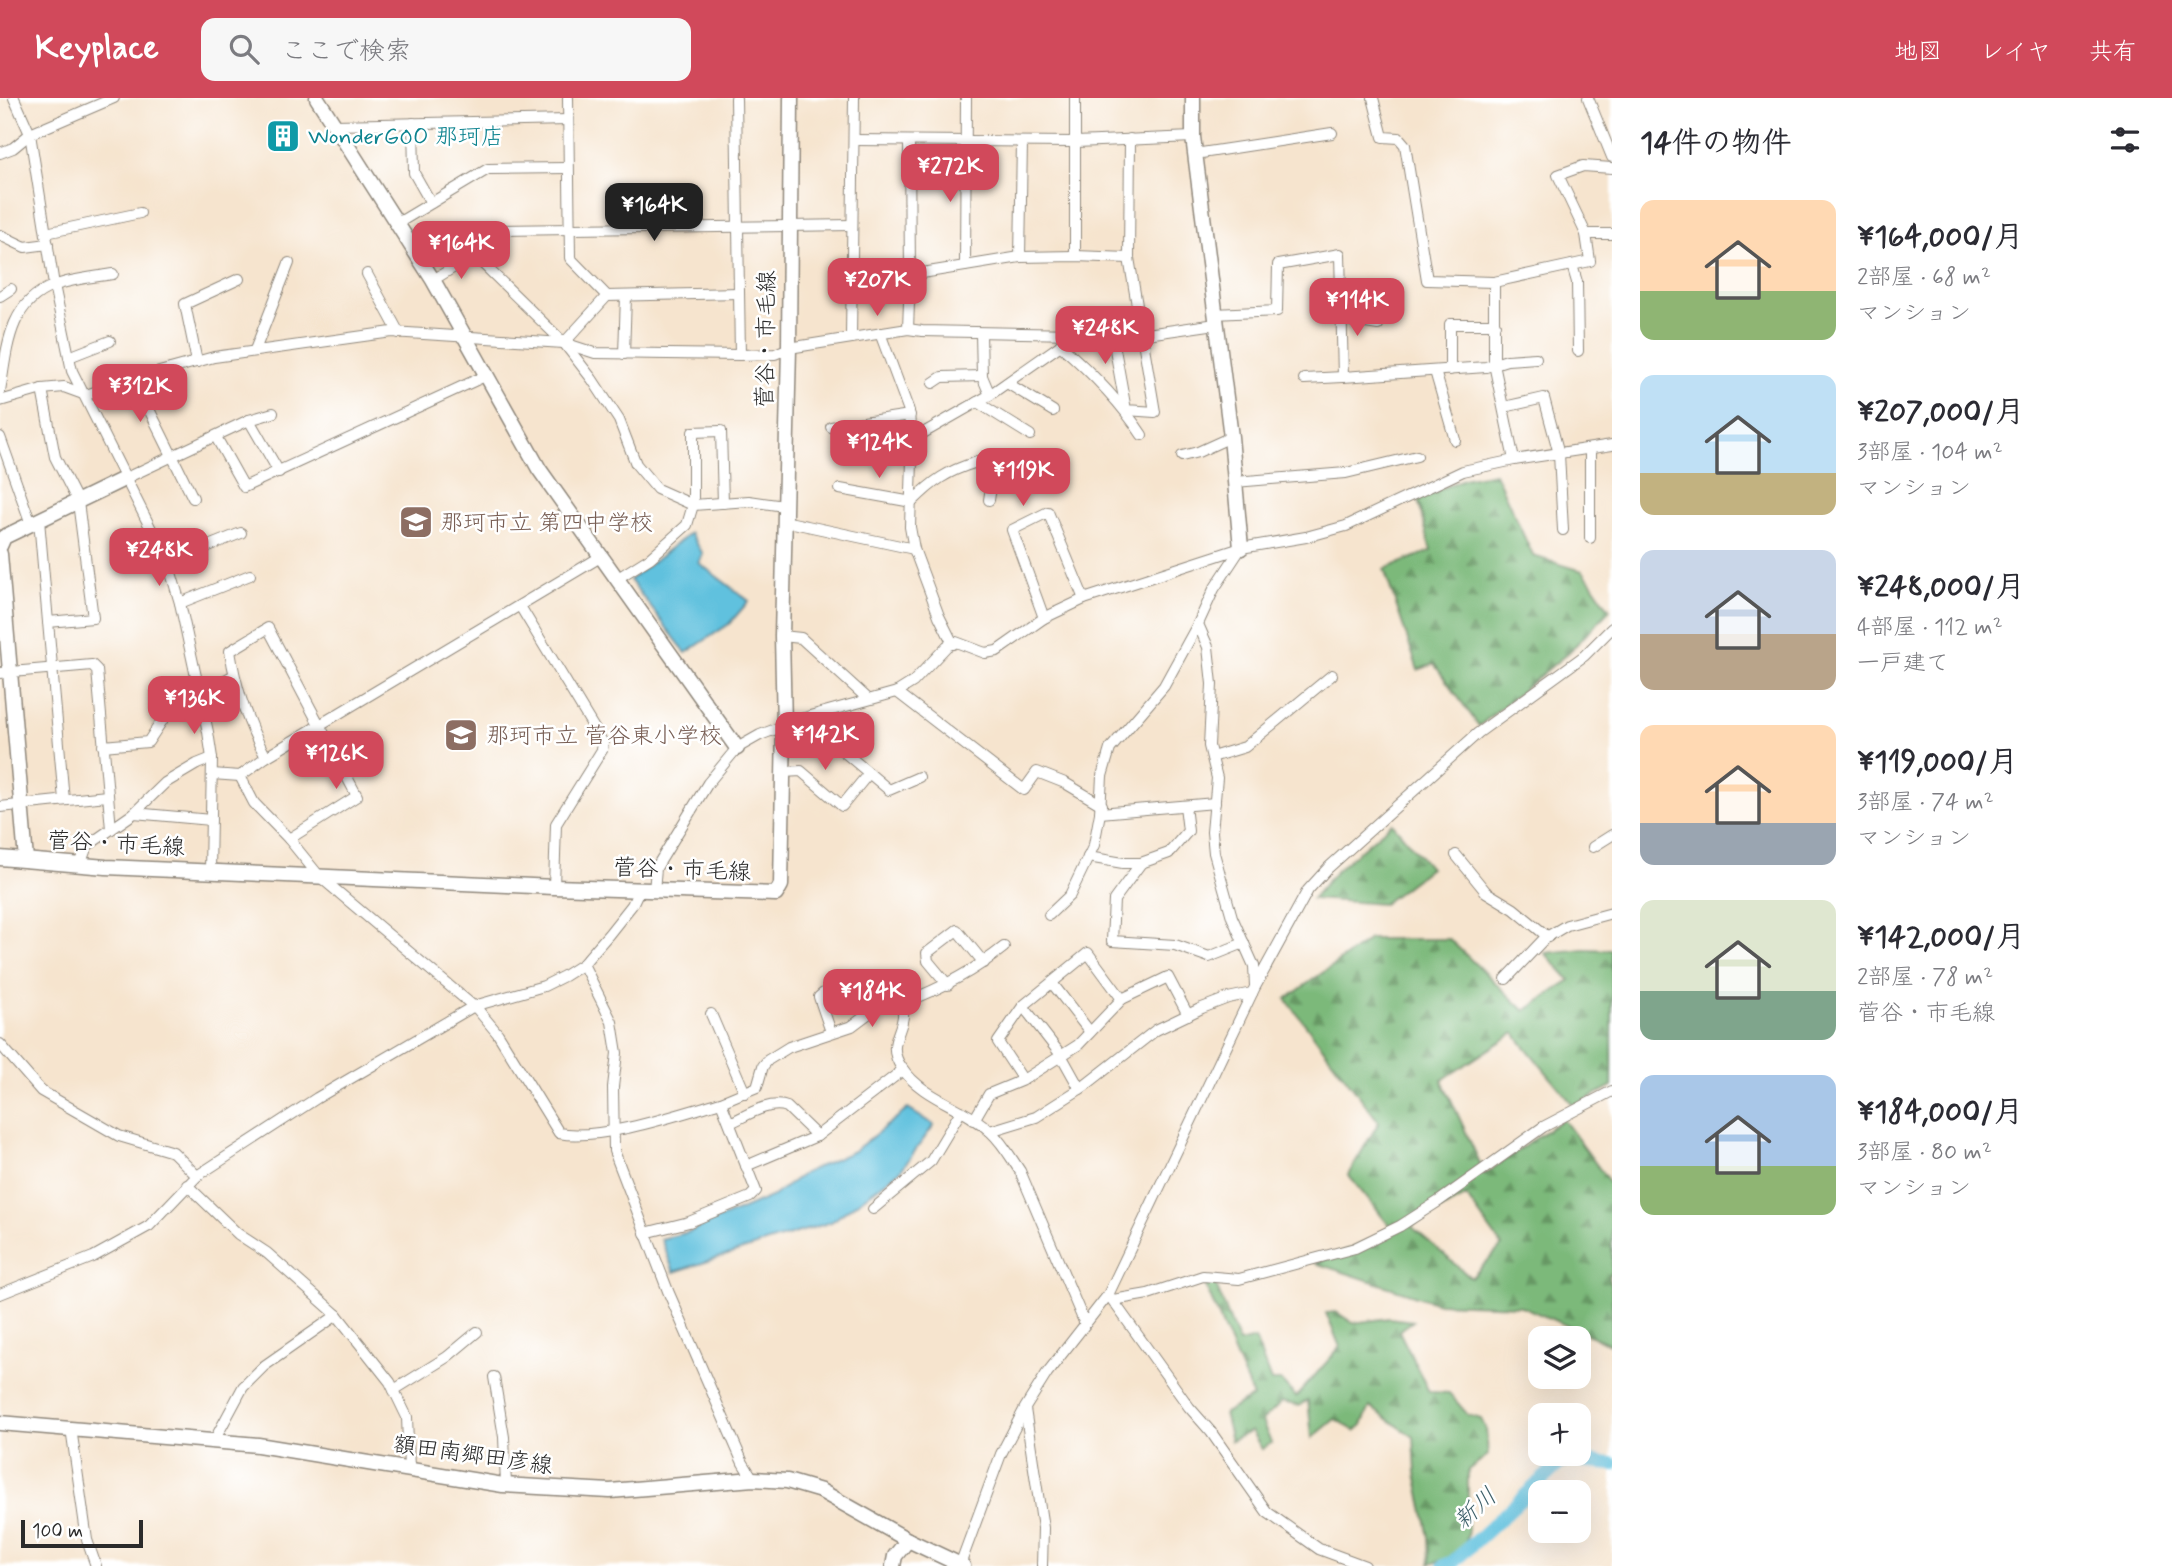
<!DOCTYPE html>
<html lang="ja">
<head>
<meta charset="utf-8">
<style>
  :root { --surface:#fff; --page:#f7f7f7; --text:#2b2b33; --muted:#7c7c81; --accent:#d1495b }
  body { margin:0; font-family:Mynerve,"Klee One",sans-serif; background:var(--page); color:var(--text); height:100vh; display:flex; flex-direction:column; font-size:26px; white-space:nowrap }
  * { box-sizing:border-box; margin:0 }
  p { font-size:23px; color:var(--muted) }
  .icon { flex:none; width:38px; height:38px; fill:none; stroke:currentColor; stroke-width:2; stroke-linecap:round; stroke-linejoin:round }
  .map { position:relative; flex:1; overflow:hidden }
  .details { display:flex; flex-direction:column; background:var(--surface); width:560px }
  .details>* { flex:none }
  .tools { position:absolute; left:1528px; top:1228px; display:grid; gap:14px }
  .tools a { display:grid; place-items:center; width:63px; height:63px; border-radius:14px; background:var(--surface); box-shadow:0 7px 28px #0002; font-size:35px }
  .scale { position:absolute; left:21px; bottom:18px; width:122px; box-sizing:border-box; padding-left:7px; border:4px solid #2b2b2b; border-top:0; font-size:19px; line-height:24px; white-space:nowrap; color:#2b2b2b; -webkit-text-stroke:5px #fff; paint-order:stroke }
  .price { position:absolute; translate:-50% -60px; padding:0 16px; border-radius:14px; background:var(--accent); color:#fff; font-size:23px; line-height:46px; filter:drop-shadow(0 2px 4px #0008) }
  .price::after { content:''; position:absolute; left:50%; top:42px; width:21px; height:16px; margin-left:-10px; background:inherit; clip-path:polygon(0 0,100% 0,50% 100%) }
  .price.on { background:#222; color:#fff }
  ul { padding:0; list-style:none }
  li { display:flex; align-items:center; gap:21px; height:175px; padding:0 28px }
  li span { display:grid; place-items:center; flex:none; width:196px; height:140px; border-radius:14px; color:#555 }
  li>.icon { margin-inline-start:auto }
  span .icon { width:84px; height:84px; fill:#fffc; stroke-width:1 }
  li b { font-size:30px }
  h2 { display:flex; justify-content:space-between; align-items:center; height:84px; padding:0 28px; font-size:30px }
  header { display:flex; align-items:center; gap:42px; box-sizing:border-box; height:98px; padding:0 35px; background:var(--accent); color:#fff }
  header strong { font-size:33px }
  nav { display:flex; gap:38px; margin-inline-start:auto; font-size:24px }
  .search { width:490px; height:63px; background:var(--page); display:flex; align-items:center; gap:18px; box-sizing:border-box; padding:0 24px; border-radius:14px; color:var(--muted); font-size:26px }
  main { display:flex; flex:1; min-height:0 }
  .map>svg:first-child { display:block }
  .forest { fill:url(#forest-firs); stroke:#547252; stroke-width:2; fill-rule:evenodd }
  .water { fill:#60c1de; stroke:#467684; stroke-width:2 }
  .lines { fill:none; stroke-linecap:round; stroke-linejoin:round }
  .river { stroke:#60c1de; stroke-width:14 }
  .street-casing { stroke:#90887c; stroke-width:12 }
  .secondary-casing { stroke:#90887c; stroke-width:17 }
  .street { stroke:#fff; stroke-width:10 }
  .secondary { stroke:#fff; stroke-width:14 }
  .labels { text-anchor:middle; stroke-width:5; stroke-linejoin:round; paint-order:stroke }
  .culture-label { font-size:23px; fill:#0d838f; stroke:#fff; text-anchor:start }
  .street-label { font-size:23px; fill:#2b2b2b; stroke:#fff }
  .education-label { font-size:23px; fill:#785e54; stroke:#fff; text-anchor:start }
  .water-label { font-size:24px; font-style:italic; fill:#3e606a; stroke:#fff }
</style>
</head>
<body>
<header>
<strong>Keyplace</strong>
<div class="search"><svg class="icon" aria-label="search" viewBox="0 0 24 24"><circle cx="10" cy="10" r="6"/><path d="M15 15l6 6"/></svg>ここで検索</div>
<nav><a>地図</a><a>レイヤ</a><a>共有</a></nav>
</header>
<main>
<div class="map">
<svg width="1612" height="1468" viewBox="0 0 1612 1468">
  <defs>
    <pattern id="forest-firs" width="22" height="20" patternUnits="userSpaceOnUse" patternTransform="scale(1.75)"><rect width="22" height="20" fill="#7cb97a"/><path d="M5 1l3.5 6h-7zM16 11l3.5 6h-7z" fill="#669764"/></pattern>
  </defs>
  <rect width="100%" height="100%" fill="#fff"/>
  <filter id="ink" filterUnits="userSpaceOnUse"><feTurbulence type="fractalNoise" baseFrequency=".0143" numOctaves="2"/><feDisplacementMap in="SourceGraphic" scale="14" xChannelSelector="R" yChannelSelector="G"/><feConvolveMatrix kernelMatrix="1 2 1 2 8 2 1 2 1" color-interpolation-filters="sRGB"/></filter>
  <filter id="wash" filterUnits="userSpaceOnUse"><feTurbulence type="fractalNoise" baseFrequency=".00686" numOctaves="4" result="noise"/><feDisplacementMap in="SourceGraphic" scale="28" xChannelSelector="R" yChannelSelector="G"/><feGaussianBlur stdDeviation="1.57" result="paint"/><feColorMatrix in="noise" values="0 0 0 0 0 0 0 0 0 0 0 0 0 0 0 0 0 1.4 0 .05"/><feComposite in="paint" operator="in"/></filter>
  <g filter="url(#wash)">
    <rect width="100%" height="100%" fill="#f6e4ce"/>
    <g class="forest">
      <polygon points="1495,375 1533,458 1583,473 1610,512 1569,554 1479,628 1434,566 1418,572 1384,471 1431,453 1418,401 1463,381"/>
      <polygon points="1392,725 1430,770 1383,806 1312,801 1336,773"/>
      <path d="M1370,841h79l76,72 45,-31 -25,-27 39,-4 28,1v136l-38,20 -60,-73 -72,47 43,94 78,-55 47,64 2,-1v91l-4,2 4,16v54l-91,-39 -83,-3 -123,-40 79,-32 -46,-56 31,-53 -93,-123zM1466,1098l36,50 -31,32 -60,-52z"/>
      <polygon points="1204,1184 1215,1185 1239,1245 1255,1241 1271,1283 1281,1283 1296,1299 1340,1249 1326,1215 1336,1214 1353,1225 1389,1220 1413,1223 1399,1233 1429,1294 1449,1295 1468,1317 1481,1321 1486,1331 1488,1357 1468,1372 1468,1432 1465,1448 1450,1460 1430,1466 1429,1439 1416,1375 1414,1339 1370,1309 1362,1327 1355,1333 1335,1321 1312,1340 1308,1302 1299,1308 1282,1304 1262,1323 1271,1345 1262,1351 1251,1333 1231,1343 1224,1315 1253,1299"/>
    </g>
    <g class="water">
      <polygon points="690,435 703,456 699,465 749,503 729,526 686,555 630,482"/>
      <polygon points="908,1011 934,1027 901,1072 831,1124 674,1174 661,1141 689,1134 773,1098 804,1075 854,1053"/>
    </g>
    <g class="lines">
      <polyline class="river" points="1444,1468 1453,1464 1559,1366 1568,1362 1612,1366"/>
    </g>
  </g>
  <g filter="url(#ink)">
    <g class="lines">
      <g class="street-casing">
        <g id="street">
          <polyline points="14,0 30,36 54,187 72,273 155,439 172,478 180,505 208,634 212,660 210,773"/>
          <polyline points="568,0 570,160 607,198"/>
          <polyline points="736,0 740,257"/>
          <polyline points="1373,0 1383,39 1399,40 1405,47 1427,182 1494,184 1494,266 1507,262 1536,260"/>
          <polyline points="1588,0 1612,59"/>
          <polyline points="413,25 414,75 431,105"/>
          <polyline points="335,27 568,22"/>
          <polyline points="854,42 1076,44 1193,39"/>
          <polyline points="0,55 13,50 30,36 114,0"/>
          <polyline points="1195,56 1332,35"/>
          <polyline points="398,125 488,71 568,70"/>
          <polyline points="46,135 140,115"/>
          <polyline points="1586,136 1612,136"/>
          <polyline points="0,137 25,149 48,146"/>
          <polyline points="474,157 564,245 592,281 619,322 636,366 657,391 693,407 749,403 784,408"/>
          <polyline points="1075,158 1075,0"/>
          <polyline points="1020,159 1022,44"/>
          <polyline points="1572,167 1577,184 1578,253"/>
          <polyline points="965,168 966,0"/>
          <polyline points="367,176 399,235"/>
          <polyline points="910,177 1020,159 1075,158 1129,160"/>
          <polyline points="433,182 474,157 500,132 852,127"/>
          <polyline points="1494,184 1590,163 1586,136 1558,77 1583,68 1612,70"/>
          <polyline points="0,198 11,191"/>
          <polyline points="1215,216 1277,213 1278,167 1340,156 1343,279 1486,269 1494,266 1514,362"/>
          <polyline points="1342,221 1378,227"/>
          <polyline points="1111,229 1126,312 1155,314 1129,160 1130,41"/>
          <polyline points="908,231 910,177 909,43"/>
          <polyline points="880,235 909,313 912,361 910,429 914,451 939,518 953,546"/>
          <polyline points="981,235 982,278 990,297"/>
          <polyline points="851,240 854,0"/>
          <polyline points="564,245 607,198 739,195"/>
          <path d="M1060,247c31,27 60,56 82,90"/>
          <polyline points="255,252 289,165"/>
          <polyline points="624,256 626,198"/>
          <polyline points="69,259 110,243"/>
          <polyline points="197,264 185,206 239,181"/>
          <polyline points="171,271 180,299"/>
          <polyline points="1450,272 1450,226 1495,226"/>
          <polyline points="1435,273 1455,342"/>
          <polyline points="134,281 193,400"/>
          <polyline points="1304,281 1343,279"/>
          <polyline points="933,285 942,279 982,278"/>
          <polyline points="1007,285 1053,313"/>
          <path d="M0,294c7,-42 8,-89 53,-106 18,-7 41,-9 60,-12"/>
          <polyline points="0,303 42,291 64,289 86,297 134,281 214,259 392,234 564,245 595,255 740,257 775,256 789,250 908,231 922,233 1075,236 1111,229 1140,237 1216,226"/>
          <polyline points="977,304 1030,337"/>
          <polyline points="1504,309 1544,300 1559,356 1563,432"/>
          <polyline points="249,322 273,315"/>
          <polyline points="831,329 910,317"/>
          <polyline points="0,339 31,426"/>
          <polyline points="216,339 244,389 485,278"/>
          <polyline points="911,342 988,298 1075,237"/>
          <polyline points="1590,351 1590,440"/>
          <polyline points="1182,358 1198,354 1231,339"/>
          <polyline points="126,380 249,322 279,374"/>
          <polyline points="1235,384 1346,375 1417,358"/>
          <polyline points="840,391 912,404"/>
          <path d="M912,404c21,-21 35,-31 65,-40l15,19 -3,19"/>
          <polyline points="39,422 48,524 93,520 78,404 55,359 42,291"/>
          <polyline points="784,423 914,451"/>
          <polyline points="1241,450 1214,491 1198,526 1208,549 1212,586 1209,648 1217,680 1212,734 1214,755 1232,819 1254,868 1255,888"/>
          <polyline points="166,465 241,435"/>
          <polyline points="618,480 650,460 687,427 693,407 693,334 721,333 723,405"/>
          <polyline points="180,505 250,477"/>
          <polyline points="520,508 603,645 602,652 556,726 554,789"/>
          <polyline points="1044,520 1012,432 1048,414 1084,501"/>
          <polyline points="48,524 64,702"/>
          <polyline points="1198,526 1164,588 1110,651 1102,678 1100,715 1215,705"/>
          <polyline points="782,538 801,540 868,601"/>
          <polyline points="0,575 92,567 97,572 111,731"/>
          <polyline points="897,594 1024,692 1037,674 1065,685 1102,707"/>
          <polyline points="199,597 234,577"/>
          <polyline points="804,620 889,692 919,679"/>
          <polyline points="103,648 148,644 183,591 197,586"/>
          <path d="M266,659c-19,-34 -30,-68 -36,-106l38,-23 89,168 -68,43"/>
          <polyline points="1212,659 1245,649 1332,577"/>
          <polyline points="783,674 801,673 842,708 869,675"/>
          <polyline points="212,676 240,678 266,659 602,458"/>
          <path d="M240,678l14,27 35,36 30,37 159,134 20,24 61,99c41,8 121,-19 162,-31"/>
          <polyline points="1185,708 1188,733 1169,755 1141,765 1114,802 1112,843 1175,847 1209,859 1244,845"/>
          <polyline points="0,709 107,698"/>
          <polyline points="134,715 211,722"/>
          <polyline points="1593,749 1612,737"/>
          <polyline points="1456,757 1486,794 1514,811 1548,839"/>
          <polyline points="1088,759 1123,765 1141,765"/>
          <polyline points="80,767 87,748 133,716 165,685 197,666 212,660"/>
          <polyline points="654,793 656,770 708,685 737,650 760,637 810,618 897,594 913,584 947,548 956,544 985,555 997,553 1044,520 1084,501 1241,450 1306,439 1346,428 1463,373 1514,362 1612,347"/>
          <polyline points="1049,817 1070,797 1094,747 1100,715"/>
          <polyline points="583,866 612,924 617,955 613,989 614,1053 668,1193 743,1365 753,1381"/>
          <polyline points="1506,881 1545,840 1567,827 1612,815"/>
          <polyline points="1052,885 1090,934"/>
          <polyline points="948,887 928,863 927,855 957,832 984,865"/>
          <path d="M903,905c37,-14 70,-31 101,-56"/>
          <polyline points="1023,908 1061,957 1080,991"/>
          <polyline points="711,916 745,995"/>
          <path d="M831,934l-12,-35c9,-9 30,-18 41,-14l11,27"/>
          <polyline points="0,946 41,993 119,1038 173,1054 197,1078"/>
          <polyline points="1023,982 998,944 1023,908 1088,855 1122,901"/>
          <polyline points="974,1022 989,996 1023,982 1078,947 1122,901 1168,879 1188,917"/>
          <path d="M730,1025c16,-7 39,-23 57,-16l30,29"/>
          <polyline points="990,1033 1036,1019 1083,989 1156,932 1202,910 1228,900 1252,895"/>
          <polyline points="746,1068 817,1038 903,972"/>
          <polyline points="187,1087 238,1136 267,1155 337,1217 390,1284 407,1319 409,1371"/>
          <polyline points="873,1111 931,1063 961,1013"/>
          <path d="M645,1135l44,-11 61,-25 6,-6 -35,-89 36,-15 6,-21 5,-6 21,-13 63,-21 44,-33c22,33 -16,44 6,75 21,31 62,38 89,64 12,11 20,26 29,39l65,153"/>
          <polyline points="0,1196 93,1159 149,1128 197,1078 317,1000 474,908 544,888 564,878 583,866 609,836 632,807 639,792"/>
          <polyline points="1111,1200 1189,1309 1211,1334 1267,1414 1319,1451 1365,1468"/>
          <polyline points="1113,1202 1148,1196 1203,1178 1239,1181 1355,1150 1400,1128 1439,1103 1543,1029 1612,993"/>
          <polyline points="494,1279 504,1339 506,1387"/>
          <polyline points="394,1292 447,1259 477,1234"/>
          <polyline points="1025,1311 1043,1430 1042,1468"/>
          <polyline points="71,1330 87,1442 96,1468"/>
          <polyline points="214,1343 243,1289 264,1268 337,1217"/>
          <polyline points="960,1467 1001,1356 1025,1310 1047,1275 1108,1197 1255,889 1308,792 1328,770 1478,635 1584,558 1612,530"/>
        </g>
      </g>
      <g class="secondary-casing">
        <g id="secondary">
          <polyline points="317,0 433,182 539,371 737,650"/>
          <polyline points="1193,0 1193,39 1231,339 1241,450"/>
          <polyline points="0,448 4,439 126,380"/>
          <polyline points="0,456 26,762"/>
          <polyline points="0,760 106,769 554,789 776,796 781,787 784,628 782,538 789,250 791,0"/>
          <polyline points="0,1325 258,1347 503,1387 610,1393 753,1381 787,1383 821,1393 908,1442 963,1468"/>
          <polyline points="893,1468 895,1458 908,1442"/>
        </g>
      </g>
      <use href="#street" class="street"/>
      <use href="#secondary" class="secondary"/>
    </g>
  </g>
  <defs>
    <g id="building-square" transform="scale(1.75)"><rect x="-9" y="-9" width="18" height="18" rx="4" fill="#0f9aa8" stroke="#fff"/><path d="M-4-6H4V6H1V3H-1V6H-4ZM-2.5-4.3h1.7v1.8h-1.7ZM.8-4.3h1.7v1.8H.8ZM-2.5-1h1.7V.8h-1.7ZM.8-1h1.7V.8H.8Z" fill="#fff"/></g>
    <g id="school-square" transform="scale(1.75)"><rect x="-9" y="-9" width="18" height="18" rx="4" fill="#8d6e63" stroke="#fff"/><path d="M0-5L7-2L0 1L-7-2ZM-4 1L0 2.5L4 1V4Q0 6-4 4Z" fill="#fff"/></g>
  </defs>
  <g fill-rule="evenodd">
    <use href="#building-square" x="283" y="38"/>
    <use href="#school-square" x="416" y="424"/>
    <use href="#school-square" x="461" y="637"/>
  </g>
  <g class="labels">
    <g class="culture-label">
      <text x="308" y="46">WonderGOO 那珂店</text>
    </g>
    <g class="street-label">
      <text transform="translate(765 241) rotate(-89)" y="8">菅谷・市毛線</text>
      <text transform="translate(116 745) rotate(3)" y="8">菅谷・市毛線</text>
      <text transform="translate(682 771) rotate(2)" y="8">菅谷・市毛線</text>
      <text transform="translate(473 1356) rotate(8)" y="8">額田南郷田彦線</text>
    </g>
    <g class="education-label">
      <text x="440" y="432">那珂市立 第四中学校</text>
      <text x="486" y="645">那珂市立 菅谷東小学校</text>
    </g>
    <g class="water-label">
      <text transform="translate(1475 1410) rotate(-42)" y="8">新川</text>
    </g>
  </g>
</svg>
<div class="tools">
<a><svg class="icon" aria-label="layers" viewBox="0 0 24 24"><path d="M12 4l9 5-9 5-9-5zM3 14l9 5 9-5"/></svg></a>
<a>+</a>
<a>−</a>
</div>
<div class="scale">100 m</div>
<b class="price" style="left:950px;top:106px">¥272K</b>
<b class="price on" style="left:654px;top:145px">¥164K</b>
<b class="price" style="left:461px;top:183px">¥164K</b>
<b class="price" style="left:877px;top:220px">¥207K</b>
<b class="price" style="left:1357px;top:240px">¥114K</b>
<b class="price" style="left:1105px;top:268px">¥248K</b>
<b class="price" style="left:140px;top:326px">¥312K</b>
<b class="price" style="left:879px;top:382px">¥124K</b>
<b class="price" style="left:1023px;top:410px">¥119K</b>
<b class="price" style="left:159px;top:490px">¥248K</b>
<b class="price" style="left:194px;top:638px">¥136K</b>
<b class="price" style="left:825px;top:674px">¥142K</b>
<b class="price" style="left:336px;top:693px">¥126K</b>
<b class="price" style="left:872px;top:931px">¥184K</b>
</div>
<section class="details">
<h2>14件の物件<svg class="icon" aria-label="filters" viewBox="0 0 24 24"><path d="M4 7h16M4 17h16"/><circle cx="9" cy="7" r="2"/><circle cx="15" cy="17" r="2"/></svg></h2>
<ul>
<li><span style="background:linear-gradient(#ffd9b3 65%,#8fb573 0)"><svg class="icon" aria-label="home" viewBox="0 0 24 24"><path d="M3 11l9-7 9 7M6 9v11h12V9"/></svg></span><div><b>¥164,000/月</b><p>2部屋 · 68 m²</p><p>マンション</p></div></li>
<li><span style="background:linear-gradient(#bfe0f5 70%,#c2b280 0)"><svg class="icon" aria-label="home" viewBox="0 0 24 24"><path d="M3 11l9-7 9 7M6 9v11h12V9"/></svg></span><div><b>¥207,000/月</b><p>3部屋 · 104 m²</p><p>マンション</p></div></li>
<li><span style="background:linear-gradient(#c9d6e8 60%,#b9a48a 0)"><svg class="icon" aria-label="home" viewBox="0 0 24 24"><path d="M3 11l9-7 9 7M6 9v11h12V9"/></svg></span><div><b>¥248,000/月</b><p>4部屋 · 112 m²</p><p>一戸建て</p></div></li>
<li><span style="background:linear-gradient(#ffd9b3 70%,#9aa5b1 0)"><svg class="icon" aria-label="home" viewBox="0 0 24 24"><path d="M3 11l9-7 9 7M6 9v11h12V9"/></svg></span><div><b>¥119,000/月</b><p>3部屋 · 74 m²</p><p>マンション</p></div></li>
<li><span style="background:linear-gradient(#dfe7d0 65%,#7fa58c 0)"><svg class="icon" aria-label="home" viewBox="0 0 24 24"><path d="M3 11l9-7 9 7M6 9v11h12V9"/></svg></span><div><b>¥142,000/月</b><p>2部屋 · 78 m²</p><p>菅谷・市毛線</p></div></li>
<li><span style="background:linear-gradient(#a9c7e8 65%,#8fb573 0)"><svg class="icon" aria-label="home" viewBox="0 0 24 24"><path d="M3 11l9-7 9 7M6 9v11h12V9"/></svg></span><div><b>¥184,000/月</b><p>3部屋 · 80 m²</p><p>マンション</p></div></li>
</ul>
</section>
</main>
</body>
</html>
